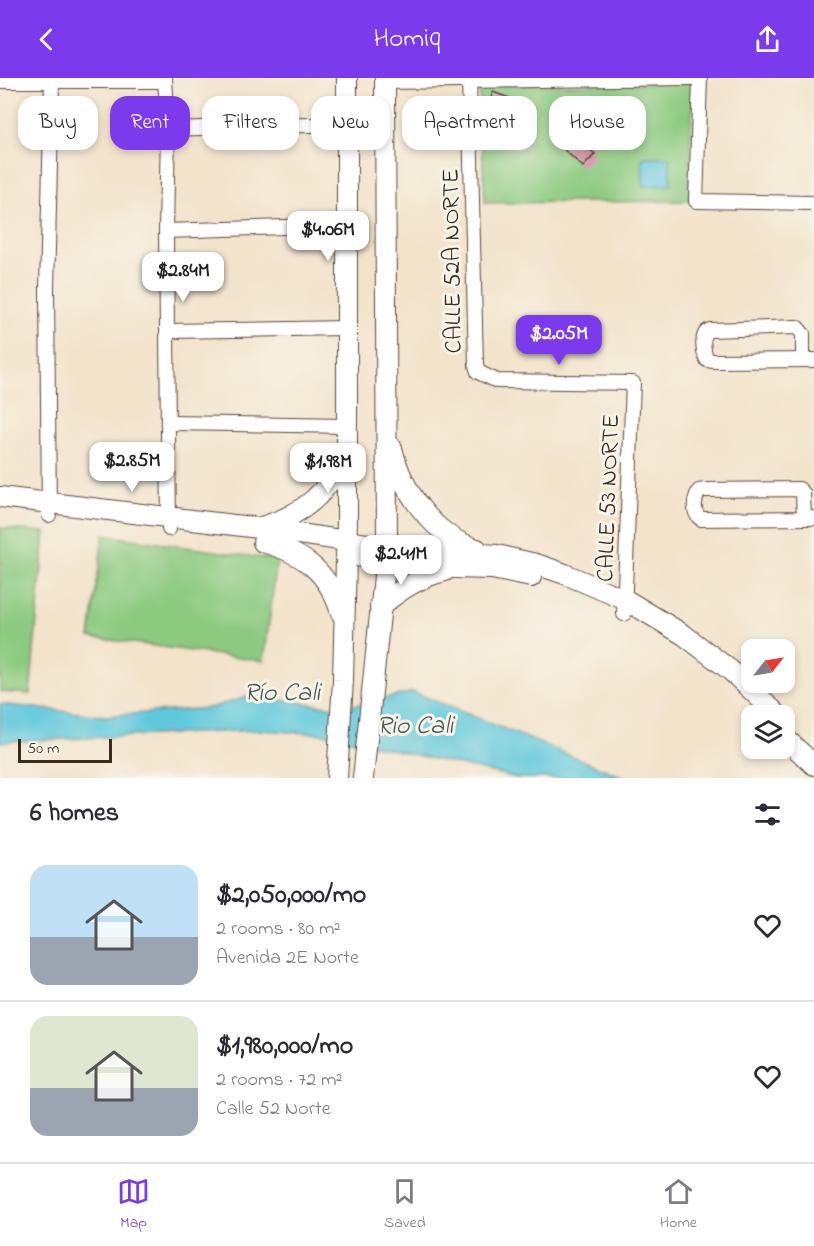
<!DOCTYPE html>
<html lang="en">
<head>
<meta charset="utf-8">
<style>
  :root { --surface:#fff; --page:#f2f2f3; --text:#2b2b33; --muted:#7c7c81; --line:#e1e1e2; --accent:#7c3aed }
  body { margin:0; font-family:"Indie Flower",sans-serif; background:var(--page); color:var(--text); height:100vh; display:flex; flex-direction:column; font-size:22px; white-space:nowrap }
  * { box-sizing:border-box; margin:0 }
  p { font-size:20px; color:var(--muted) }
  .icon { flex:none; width:33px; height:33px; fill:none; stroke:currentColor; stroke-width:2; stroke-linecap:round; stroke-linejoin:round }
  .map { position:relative; height:700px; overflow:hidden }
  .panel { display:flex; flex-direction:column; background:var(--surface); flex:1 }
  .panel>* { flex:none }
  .banner { position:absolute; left:18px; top:18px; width:778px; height:54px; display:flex; gap:12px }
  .needle { width:39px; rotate:59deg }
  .controls { position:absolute; left:741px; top:561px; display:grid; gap:12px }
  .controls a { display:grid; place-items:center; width:54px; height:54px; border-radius:12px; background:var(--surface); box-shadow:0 3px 9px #0003; font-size:30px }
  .scale { position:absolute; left:18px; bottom:15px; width:94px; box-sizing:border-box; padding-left:6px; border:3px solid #3b2a1e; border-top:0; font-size:16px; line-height:21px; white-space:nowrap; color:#3b2a1e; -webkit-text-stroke:4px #f7f3e8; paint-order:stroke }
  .price { position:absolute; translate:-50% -51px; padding:0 14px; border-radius:12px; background:#fff; color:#222; font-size:20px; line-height:39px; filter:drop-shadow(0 2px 3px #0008) }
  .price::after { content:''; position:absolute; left:50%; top:36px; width:18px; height:14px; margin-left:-9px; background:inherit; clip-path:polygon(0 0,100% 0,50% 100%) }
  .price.selected { background:var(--accent); color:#fff }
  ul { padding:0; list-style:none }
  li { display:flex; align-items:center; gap:18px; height:150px; padding:0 30px }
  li+li { border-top:2px solid var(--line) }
  li span { display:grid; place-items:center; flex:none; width:168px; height:120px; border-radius:18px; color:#555 }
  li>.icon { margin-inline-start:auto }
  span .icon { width:72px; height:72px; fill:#fffc; stroke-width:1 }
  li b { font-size:26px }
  h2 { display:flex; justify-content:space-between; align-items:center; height:72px; padding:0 30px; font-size:26px }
  .tag { padding:0 21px; border-radius:18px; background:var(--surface); box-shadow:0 3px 9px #0003; font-size:21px; line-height:54px }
  .tag.selected { background:var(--accent); color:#fff }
  header { display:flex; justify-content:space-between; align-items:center; height:78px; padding:0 30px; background:var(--accent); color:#fff; font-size:27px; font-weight:600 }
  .tabs { display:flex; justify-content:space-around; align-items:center; height:84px; border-top:2px solid var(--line); background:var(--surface); font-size:16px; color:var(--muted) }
  .tabs a { display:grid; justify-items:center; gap:3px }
  .tabs .selected { color:var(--accent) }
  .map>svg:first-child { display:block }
  .green { fill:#8cca80; stroke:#647a4f; stroke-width:1.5 }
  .water { fill:#60c9dc; stroke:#4e7a7d; stroke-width:1.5 }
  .building { fill:#d690a7 }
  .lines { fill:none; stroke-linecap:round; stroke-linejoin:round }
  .street-casing { stroke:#574638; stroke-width:16 }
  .secondary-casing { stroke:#574638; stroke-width:22 }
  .street { stroke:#fff; stroke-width:14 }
  .secondary { stroke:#fff; stroke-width:20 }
  .labels { text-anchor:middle; stroke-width:6; stroke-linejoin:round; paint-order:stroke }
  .street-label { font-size:24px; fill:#3b2a1e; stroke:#f7f3e8 }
  .water-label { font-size:26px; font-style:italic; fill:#465a57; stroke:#f7f3e8 }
</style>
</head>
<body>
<header><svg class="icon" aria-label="back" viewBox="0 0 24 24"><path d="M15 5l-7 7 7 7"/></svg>Homiq<svg class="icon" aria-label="share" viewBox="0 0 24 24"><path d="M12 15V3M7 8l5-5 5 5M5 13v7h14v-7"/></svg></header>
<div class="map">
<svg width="814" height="700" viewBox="0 0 814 700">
  <rect width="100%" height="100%" fill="#f7f3e8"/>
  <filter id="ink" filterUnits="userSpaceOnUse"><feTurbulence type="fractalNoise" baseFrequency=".0167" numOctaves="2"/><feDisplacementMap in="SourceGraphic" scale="12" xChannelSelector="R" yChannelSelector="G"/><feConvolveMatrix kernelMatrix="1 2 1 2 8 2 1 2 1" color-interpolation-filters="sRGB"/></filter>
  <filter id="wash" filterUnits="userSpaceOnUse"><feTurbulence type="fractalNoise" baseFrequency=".008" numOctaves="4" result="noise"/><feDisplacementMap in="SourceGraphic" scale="24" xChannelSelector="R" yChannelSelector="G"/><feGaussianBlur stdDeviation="1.35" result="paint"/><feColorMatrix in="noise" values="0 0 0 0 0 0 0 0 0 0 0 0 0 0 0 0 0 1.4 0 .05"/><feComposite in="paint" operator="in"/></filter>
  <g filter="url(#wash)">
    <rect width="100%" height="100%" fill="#f3e3ca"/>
    <g class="green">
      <polygon points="693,5 689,123 485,125 479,8"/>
      <polygon points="0,450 45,454 30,616 0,614"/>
      <polygon points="103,457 277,482 264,583 90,559"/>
    </g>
    <g class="water">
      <polygon points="646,79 666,79 670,81 671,107 645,108 643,104 642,81"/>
      <polygon points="413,614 626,700 517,700 325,656 261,652 0,664 0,626 105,638 209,630 251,618 342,630"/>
    </g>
    <g id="blocks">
      <g class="building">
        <polygon points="493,14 515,22 511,31 503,28 497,42 485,37"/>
        <rect x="566" y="22" width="30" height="14"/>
        <polygon points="610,27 622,39 589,71 595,76 583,89 557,65 569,52 577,60"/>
      </g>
    </g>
  </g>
  <g filter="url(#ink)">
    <use href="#blocks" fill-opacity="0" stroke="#574638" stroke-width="1.5"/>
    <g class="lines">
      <g class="street-casing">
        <g id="street">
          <polyline points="165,0 168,51 166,153 169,451"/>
          <polyline points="469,0 476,287 478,294 497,303 633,305 624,536"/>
          <polyline points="700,0 696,123 814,125"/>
          <polyline points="0,3 165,3"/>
          <polyline points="385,4 692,0"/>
          <polyline points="168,51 347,46"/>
          <polyline points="166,153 347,147"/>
          <polyline points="167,253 347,250"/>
          <path d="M803,281v-25l-6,-7 -87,3c-10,4 -7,21 -3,30l5,1 102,-1"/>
          <polyline points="169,345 347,348"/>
          <polyline points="49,437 47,211 52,2"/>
          <path d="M804,440l-1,-25 -4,-4 -94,1 -6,1c-5,8 -7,22 2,28l108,-1h5"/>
        </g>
      </g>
      <g class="secondary-casing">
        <g id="secondary">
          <path d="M392,370c10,43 41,88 85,101"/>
          <polyline points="0,419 259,450 387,469 497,477 536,486 565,496 626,522 684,557 730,592 779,638"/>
          <path d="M261,449c39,-11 69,-34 82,-72"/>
          <path d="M263,464c40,11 66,30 78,71"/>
          <polyline points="361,479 453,490 492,491 531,499"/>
          <path d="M380,529c19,-17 39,-30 65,-36"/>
          <polyline points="784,659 814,687"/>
          <polyline points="337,700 343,602 347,441 347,0"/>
          <polyline points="363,700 387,469 385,0"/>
        </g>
      </g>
      <use href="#street" class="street"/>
      <use href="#secondary" class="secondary"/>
    </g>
  </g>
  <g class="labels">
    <g class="street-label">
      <text transform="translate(451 183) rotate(-91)" y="8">CALLE 52A NORTE</text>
      <text transform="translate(607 420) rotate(-88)" y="8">CALLE 53 NORTE</text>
    </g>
    <g class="water-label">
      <text x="282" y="622">Río Cali</text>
      <text x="415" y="655">Rio Cali</text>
    </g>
  </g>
</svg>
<div class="controls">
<a><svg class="needle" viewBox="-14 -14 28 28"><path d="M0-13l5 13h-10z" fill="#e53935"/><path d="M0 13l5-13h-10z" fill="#7c7c81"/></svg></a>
<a><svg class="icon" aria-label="layers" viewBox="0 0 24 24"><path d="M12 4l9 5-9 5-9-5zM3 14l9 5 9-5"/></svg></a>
</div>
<div class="scale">50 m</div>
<b class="price" style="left:328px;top:184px">$4.06M</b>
<b class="price" style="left:183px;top:225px">$2.84M</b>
<b class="price selected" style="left:559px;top:288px">$2.05M</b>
<b class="price" style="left:132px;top:415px">$2.85M</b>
<b class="price" style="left:328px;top:416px">$1.98M</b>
<b class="price" style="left:401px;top:508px">$2.41M</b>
<div class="banner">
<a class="tag">Buy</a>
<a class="tag selected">Rent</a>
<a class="tag">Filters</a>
<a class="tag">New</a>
<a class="tag">Apartment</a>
<a class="tag">House</a>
</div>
</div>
<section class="panel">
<h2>6 homes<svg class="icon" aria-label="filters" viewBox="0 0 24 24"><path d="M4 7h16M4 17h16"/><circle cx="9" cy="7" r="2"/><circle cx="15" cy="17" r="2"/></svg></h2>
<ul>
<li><span style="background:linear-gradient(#bfe0f5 60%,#9aa5b1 0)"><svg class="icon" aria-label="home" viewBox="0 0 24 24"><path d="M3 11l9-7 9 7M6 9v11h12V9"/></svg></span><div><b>$2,050,000/mo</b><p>2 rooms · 80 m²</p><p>Avenida 2E Norte</p></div><svg class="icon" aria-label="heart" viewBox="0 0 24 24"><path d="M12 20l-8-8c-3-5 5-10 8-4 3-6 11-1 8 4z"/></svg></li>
<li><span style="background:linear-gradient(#dfe7d0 60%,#9aa5b1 0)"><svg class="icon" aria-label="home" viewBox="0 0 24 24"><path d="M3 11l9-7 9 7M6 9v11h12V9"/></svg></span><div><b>$1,980,000/mo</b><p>2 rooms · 72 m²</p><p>Calle 52 Norte</p></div><svg class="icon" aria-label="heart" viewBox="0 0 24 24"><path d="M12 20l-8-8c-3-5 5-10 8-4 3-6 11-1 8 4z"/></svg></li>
</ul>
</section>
<nav class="tabs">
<a class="selected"><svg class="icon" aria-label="map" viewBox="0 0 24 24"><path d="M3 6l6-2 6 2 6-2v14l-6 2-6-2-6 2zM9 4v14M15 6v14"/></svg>Map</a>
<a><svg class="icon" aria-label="saved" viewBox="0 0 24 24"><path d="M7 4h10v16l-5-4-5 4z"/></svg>Saved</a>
<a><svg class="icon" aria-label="home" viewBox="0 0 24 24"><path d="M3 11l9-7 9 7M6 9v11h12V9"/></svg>Home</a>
</nav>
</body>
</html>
